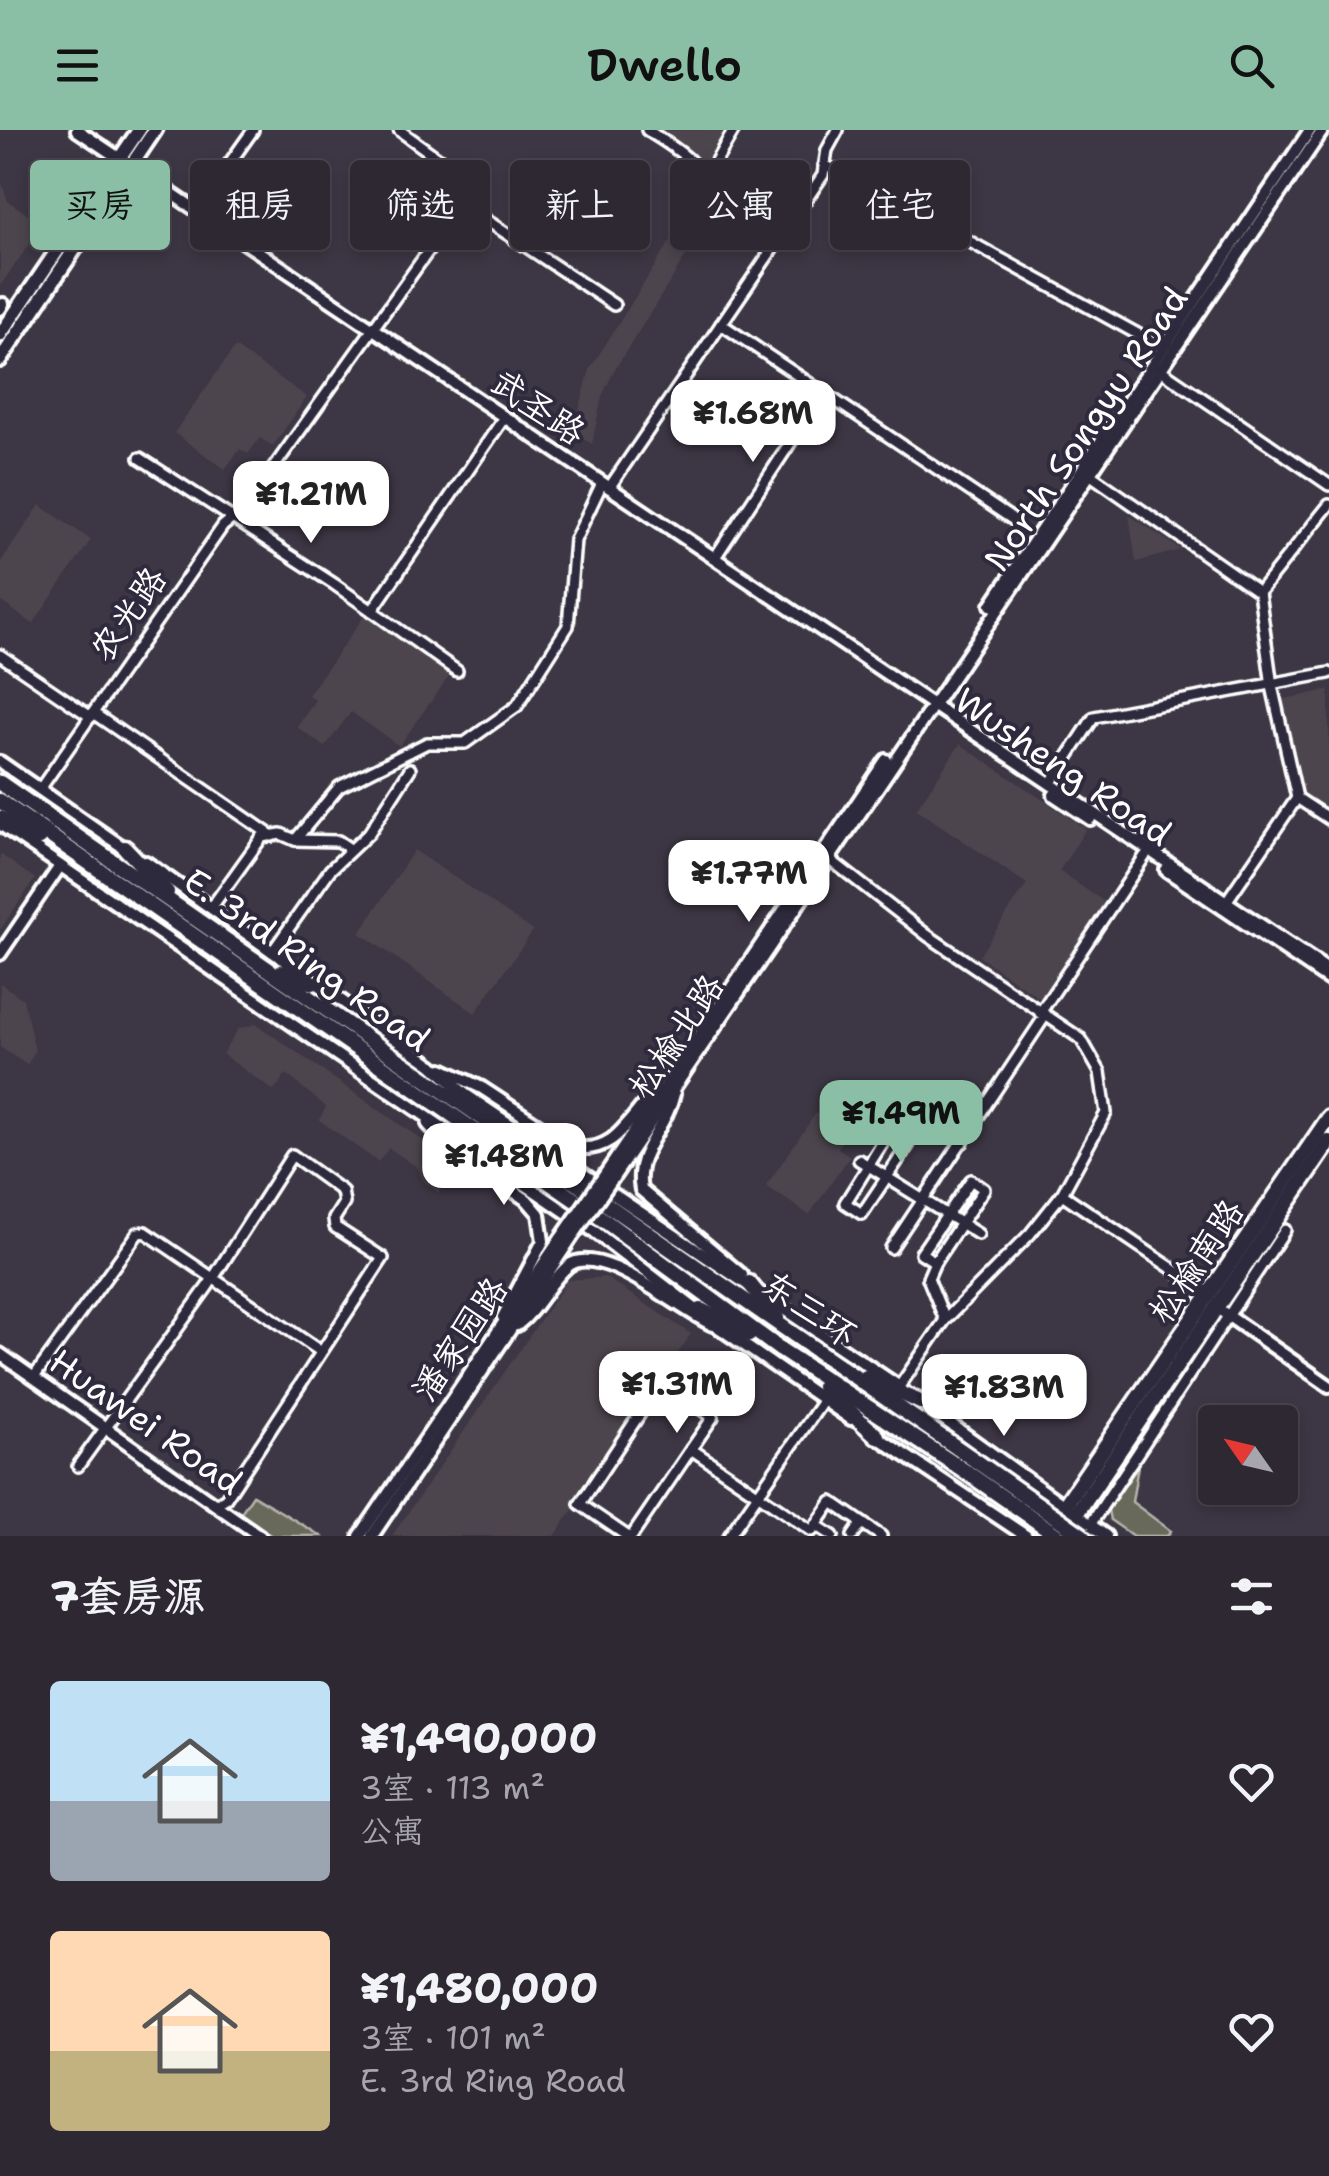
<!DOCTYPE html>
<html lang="zh">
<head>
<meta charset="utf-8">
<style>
  :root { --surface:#2e2833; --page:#3a343f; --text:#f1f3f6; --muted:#a7a6ac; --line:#49444e; --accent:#8abfa5 }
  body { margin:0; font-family:"Shantell Sans","LXGW WenKai TC",sans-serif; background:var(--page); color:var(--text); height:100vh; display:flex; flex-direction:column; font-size:38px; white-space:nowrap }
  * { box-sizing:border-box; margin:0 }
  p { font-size:32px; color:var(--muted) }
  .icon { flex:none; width:55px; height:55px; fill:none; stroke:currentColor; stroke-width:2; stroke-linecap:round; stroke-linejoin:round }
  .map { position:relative; height:1406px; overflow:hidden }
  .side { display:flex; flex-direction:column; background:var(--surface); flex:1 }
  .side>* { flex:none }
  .hud { position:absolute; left:30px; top:30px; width:1270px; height:90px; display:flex; gap:20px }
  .needle { width:65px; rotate:304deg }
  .fabs { position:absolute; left:1198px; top:1275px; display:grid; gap:20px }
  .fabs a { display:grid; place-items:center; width:100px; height:100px; border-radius:10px; background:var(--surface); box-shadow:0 5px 15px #0003,0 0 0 2px var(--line); font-size:50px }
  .price { position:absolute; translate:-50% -85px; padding:0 22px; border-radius:20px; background:#fff; color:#222; font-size:32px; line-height:65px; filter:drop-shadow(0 2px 5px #0008) }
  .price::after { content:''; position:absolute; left:50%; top:60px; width:30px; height:22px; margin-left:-15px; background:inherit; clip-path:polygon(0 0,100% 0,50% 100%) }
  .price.selected { background:var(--accent); color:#111 }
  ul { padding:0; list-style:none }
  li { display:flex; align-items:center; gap:30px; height:250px; padding:0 50px }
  li span { display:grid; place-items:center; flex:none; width:280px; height:200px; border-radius:10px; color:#555 }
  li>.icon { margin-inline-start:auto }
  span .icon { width:120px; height:120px; fill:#fffc; stroke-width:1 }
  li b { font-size:42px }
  h2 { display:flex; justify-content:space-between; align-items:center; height:120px; padding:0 50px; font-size:42px }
  .chip { padding:0 35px; border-radius:10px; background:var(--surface); box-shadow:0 5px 15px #0003,0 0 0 2px var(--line); font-size:35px; line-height:90px }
  .chip.selected { background:var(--accent); color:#111 }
  header { display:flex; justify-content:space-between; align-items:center; height:130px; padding:0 50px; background:var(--accent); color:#111; font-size:45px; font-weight:600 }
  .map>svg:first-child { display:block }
  .built { fill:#4e444d }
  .green { fill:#68695a; stroke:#b4b4ac; stroke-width:2.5 }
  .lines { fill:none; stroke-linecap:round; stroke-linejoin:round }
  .minor-casing { stroke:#fff; stroke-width:16 }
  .tertiary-casing { stroke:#fff; stroke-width:18 }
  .secondary-casing { stroke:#fff; stroke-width:20 }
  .primary-casing { stroke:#fff; stroke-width:21 }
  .trunk-casing { stroke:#fff; stroke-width:21 }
  .minor { stroke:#2f2a3d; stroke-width:9 }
  .tertiary { stroke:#2f2a3d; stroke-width:10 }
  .secondary { stroke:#2f2a3d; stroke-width:12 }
  .primary { stroke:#2f2a3d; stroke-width:14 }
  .trunk { stroke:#2f2a3d; stroke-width:14 }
  .tertiary-bridge-casing { stroke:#fff; stroke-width:18; stroke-linecap:butt }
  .trunk-bridge-casing { stroke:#fff; stroke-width:21; stroke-linecap:butt }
  .tertiary-bridge { stroke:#2f2a3d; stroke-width:10 }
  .trunk-bridge { stroke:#2f2a3d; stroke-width:14 }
  .labels { text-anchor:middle; stroke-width:8; stroke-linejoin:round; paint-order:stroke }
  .street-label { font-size:35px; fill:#fff; stroke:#2f2a3d }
</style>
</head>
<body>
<header><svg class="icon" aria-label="menu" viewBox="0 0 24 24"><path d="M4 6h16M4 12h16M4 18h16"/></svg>Dwello<svg class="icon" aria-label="search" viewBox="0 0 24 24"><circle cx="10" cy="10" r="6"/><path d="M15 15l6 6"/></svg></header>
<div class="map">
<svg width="1329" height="1406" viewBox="0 0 1329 1406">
  <rect width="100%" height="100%" fill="#3d3644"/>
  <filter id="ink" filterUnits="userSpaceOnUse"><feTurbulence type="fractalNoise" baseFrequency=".01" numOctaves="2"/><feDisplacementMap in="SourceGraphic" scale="20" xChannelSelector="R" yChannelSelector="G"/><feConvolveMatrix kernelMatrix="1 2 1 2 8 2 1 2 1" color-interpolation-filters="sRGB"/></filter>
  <g filter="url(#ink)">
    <g class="built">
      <polygon points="659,0 726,0 706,33"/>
      <polygon points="0,48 8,71 43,95 0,156"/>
      <polygon points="697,69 715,80 615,239 602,266 592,314 573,303 590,239"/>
      <polygon points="235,217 307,267 273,316 260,308 248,324 240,319 225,339 174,303"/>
      <polygon points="40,375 91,410 33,494 0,471 0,433"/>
      <polygon points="1129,385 1181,420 1136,432"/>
      <polygon points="367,482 452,542 399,616 351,582 325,617 297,597 315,570 308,565"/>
      <polygon points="1329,560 1329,684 1300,664 1280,570"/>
      <polygon points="960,614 1086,699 1059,741 1106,773 1041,869 979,826 1027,754 916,679"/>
      <polygon points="414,720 533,801 475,883 360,803"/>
      <polygon points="0,724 35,749 0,800"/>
      <polygon points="0,853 23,869 35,921 27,935 0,917"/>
      <polygon points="256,894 435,1019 448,1048 438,1063 423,1051 418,1038 389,1018 378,1032 319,990 326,977 286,944 274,961 222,924 238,899"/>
      <polygon points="816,983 847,1004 838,1018 850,1026 809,1085 766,1056"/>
      <polygon points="605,1147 691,1204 555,1406 392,1406 568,1150"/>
    </g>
    <g class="green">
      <polygon points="1138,1336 1132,1372 1171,1401 1167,1406 1133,1406 1110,1390 1108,1380"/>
      <polygon points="253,1365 321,1406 272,1406 240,1384"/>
    </g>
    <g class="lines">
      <g class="minor-casing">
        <g id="minor">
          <polyline points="399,0 450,37 462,74 614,175"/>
          <path d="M647,0c26,17 55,32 63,63l68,47"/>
          <polyline points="824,36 845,43 1163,218"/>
          <polyline points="706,48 734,0"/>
          <polyline points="209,62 253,0"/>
          <polyline points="721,194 1015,391"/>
          <polyline points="1155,236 1329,355"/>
          <polyline points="140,328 334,454 457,541"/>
          <polyline points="1088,343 1259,462 1272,556 1297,668 1226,772"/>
          <polyline points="609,358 823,45 827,20 838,0"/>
          <polyline points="714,429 823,263"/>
          <polyline points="1259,462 1329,375"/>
          <polyline points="372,481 504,288"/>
          <polyline points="0,525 91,587"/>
          <polyline points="93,583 272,706"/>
          <polyline points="1050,654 1094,587 1329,543"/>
          <polyline points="40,659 223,396 244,379 462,74"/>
          <polyline points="1297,668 1329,689"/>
          <polyline points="295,710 338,711 350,719"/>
          <polyline points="828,728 927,805 1081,909 1100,942 1106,983 1062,1064 1030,1104 945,1190 899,1257"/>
          <polyline points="211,778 262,707 281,704 295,710 339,657 427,613 465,613 517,576 568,496 575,410 602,353"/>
          <polyline points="272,822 330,740 369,703 410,639"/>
          <polyline points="1040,883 1145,726"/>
          <polyline points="890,967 963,1012"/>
          <path d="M890,1000l19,14 -47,70 -17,-11c20,-32 40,-64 60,-96"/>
          <polyline points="859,1030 978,1104"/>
          <polygon points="971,1050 984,1059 935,1132 921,1123"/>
          <polyline points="1062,1064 1210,1164"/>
          <polyline points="891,1118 1045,886"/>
          <polyline points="935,1132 928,1148 945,1190"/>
          <polyline points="34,1247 138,1103 145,1102 320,1221"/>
          <polyline points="78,1336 208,1156 292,1025 342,1061 344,1073 334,1089 335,1097 383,1128 226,1368 216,1374"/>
          <polyline points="816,1395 833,1406"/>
          <polyline points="1090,1395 1285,1100"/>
          <polyline points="627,1406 580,1374 661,1252 713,1287 691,1319"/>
          <polyline points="632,1406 691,1319 812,1401 832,1372 881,1406"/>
          <polyline points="729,1406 823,1271"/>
          <polyline points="853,1406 862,1393"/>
        </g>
      </g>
      <g class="tertiary-casing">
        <g id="tertiary">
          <polyline points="77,0 1329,841"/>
          <polyline points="0,179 3,174"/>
          <polyline points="991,475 1310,0"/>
          <polyline points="0,632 127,720"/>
          <polyline points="1054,665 1090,689"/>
          <polyline points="1,695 595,1102 721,1199 851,1289"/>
          <polyline points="146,732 432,935 466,965 898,1256"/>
          <polyline points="1166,740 1329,850"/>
          <polyline points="0,824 60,736"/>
          <path d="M442,939l40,19 90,59c45,9 57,-32 85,-57"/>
          <path d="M674,964c-8,35 -41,58 -33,96l101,85"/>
          <polyline points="428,994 453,1021 527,1070 539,1084 543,1111 503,1187"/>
          <polyline points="606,1043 886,630"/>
          <polyline points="613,1048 1323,0"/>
          <polyline points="1217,1178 1329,1256"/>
          <path d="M517,1195c21,-16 31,-42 51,-59 32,-25 111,44 145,59"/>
          <polyline points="0,1224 260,1406"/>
          <polyline points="916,1269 1106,1406"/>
          <polyline points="873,1304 1026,1406"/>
          <polyline points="360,1406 561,1108"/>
          <polyline points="372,1406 568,1113"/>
        </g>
      </g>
      <g class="secondary-casing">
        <g id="secondary">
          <polyline points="0,205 139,0"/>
          <polyline points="0,230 155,0"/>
        </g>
      </g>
      <g class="primary-casing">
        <g id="primary">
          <polyline points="1044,1406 1329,988"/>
          <polyline points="1061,1406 1329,1012"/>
        </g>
      </g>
      <g class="trunk-casing">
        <g id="trunk">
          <polyline points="0,653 976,1331"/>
          <polyline points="0,671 601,1088 781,1220 968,1343"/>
          <polyline points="0,688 39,708"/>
          <polyline points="125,718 167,762"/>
          <polyline points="281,842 313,853"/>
          <polyline points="749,1153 777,1188"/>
          <polyline points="701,1180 749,1205"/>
          <polyline points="866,1247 920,1272"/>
          <polyline points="823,1257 877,1306"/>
        </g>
      </g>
      <use href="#minor" class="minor"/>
      <use href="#tertiary" class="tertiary"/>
      <use href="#secondary" class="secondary"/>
      <use href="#primary" class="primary"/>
      <use href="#trunk" class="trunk"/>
      <g class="tertiary-bridge-casing">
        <g id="tertiary-bridge">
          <polyline points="561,1108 606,1043"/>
          <polyline points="568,1113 613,1048"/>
        </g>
      </g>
      <g class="trunk-bridge-casing">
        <g id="trunk-bridge">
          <polyline points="976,1331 1083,1406"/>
          <polyline points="968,1343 1058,1406"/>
        </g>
      </g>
      <use href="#tertiary-bridge" class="tertiary-bridge"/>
      <use href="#trunk-bridge" class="trunk-bridge"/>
    </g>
  </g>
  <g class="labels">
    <g class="street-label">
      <text transform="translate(538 277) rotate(34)" y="12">武圣路</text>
      <text transform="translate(1086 299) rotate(-56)" y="12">North Songyu Road</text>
      <text transform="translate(128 484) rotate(-55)" y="12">农光路</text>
      <text transform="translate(1063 637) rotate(34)" y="12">Wusheng Road</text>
      <text transform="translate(307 830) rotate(35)" y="12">E. 3rd Ring Road</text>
      <text transform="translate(676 906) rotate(-56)" y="12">松榆北路</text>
      <text transform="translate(1196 1131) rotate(-56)" y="12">松榆南路</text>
      <text transform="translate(809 1179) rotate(34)" y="12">东三环</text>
      <text transform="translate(460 1209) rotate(-56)" y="12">潘家园路</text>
      <text transform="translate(146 1292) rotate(35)" y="12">Huawei Road</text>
    </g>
  </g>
</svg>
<div class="fabs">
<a><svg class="needle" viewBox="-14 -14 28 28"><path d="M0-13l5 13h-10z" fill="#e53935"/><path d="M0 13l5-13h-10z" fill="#a7a6ac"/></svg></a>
</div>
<b class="price" style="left:753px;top:335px">¥1.68M</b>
<b class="price" style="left:311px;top:416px">¥1.21M</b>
<b class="price" style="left:749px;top:795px">¥1.77M</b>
<b class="price selected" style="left:901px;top:1035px">¥1.49M</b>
<b class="price" style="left:504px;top:1078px">¥1.48M</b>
<b class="price" style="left:677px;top:1306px">¥1.31M</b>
<b class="price" style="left:1004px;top:1309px">¥1.83M</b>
<div class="hud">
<a class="chip selected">买房</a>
<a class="chip">租房</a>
<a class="chip">筛选</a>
<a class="chip">新上</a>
<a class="chip">公寓</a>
<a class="chip">住宅</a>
</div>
</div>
<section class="side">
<h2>7套房源<svg class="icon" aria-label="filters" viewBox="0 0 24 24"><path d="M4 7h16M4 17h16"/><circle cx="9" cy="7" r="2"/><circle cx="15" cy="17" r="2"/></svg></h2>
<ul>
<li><span style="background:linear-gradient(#bfe0f5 60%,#9aa5b1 0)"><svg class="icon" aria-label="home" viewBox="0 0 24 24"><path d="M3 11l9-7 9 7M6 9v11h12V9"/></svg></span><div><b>¥1,490,000</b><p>3室 · 113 m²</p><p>公寓</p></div><svg class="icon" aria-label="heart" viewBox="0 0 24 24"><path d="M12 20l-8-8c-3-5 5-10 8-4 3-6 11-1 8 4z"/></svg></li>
<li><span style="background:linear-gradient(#ffd9b3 60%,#c2b280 0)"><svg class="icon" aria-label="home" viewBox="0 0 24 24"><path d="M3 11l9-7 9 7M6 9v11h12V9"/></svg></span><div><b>¥1,480,000</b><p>3室 · 101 m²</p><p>E. 3rd Ring Road</p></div><svg class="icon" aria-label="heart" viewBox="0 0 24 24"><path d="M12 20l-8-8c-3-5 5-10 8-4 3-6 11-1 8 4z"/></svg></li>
</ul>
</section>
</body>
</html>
